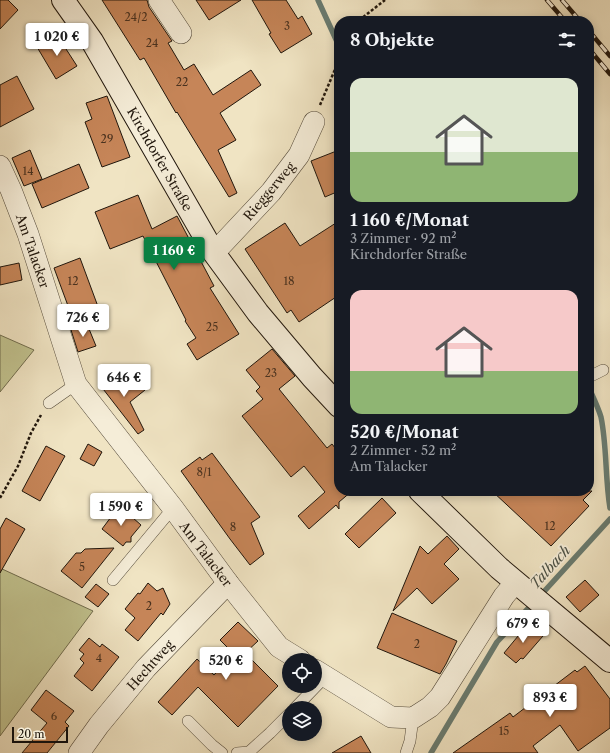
<!DOCTYPE html>
<html lang="de">
<head>
<meta charset="utf-8">
<style>
  :root { --surface:#171b24; --page:#20242c; --text:#f1f3f6; --muted:#9ea1a6; --accent:#0b8043 }
  body { margin:0; font-family:"Libre Caslon Text",serif; background:var(--page); color:var(--text); height:100vh; display:flex; flex-direction:column; font-size:15px; white-space:nowrap }
  * { box-sizing:border-box; margin:0 }
  p { font-size:13px; color:var(--muted) }
  .icon { flex:none; width:22px; height:22px; fill:none; stroke:currentColor; stroke-width:2; stroke-linecap:round; stroke-linejoin:round }
  .map { position:relative; flex:1; overflow:hidden }
  .sheet { position:absolute; left:334px; top:16px; width:260px; height:480px; display:flex; flex-direction:column; background:var(--surface); border-radius:16px; box-shadow:0 2px 10px #0003 }
  .sheet>* { flex:none }
  .tools { position:absolute; left:282px; top:653px; display:grid; gap:8px }
  .tools a { display:grid; place-items:center; width:40px; height:40px; border-radius:50%; background:var(--surface); box-shadow:0 2px 10px #0003; font-size:20px }
  .scale { position:absolute; left:12px; bottom:10px; width:56px; box-sizing:border-box; padding-left:4px; border:2px solid #20160c; border-top:0; font-size:11px; line-height:14px; white-space:nowrap; color:#20160c; -webkit-text-stroke:3px #f5edd8; paint-order:stroke }
  .price { position:absolute; translate:-50% -34px; padding:0 9px; border-radius:4px; background:#fff; color:#222; font-size:13px; line-height:26px; filter:drop-shadow(0 1px 2px #0008) }
  .price::after { content:''; position:absolute; left:50%; top:24px; width:12px; height:9px; margin-left:-6px; background:inherit; clip-path:polygon(0 0,100% 0,50% 100%) }
  .price.selected { background:var(--accent); color:#fff }
  ul { padding:0; list-style:none }
  li { display:grid; align-content:center; gap:8px; height:212px; padding:0 16px }
  li span { display:grid; place-items:center; height:124px; border-radius:12px; color:#555 }
  li>.icon { margin-inline-start:auto }
  span .icon { width:72px; height:72px; fill:#fffc; stroke-width:1 }
  li b { font-size:17px }
  h2 { display:flex; justify-content:space-between; align-items:center; height:48px; padding:0 16px; font-size:17px }
  .map>svg:first-child { display:block }
  .green { fill:#c1c28e; stroke:#706c4d }
  .lines { fill:none; stroke-linecap:round; stroke-linejoin:round }
  .stream { stroke:#697b70; stroke-width:5.5 }
  .building { fill:#c68558; stroke:#20160c }
  .lane-casing { stroke:#544a3a; stroke-width:12 }
  .street-casing { stroke:#544a3a; stroke-width:22 }
  .secondary-casing { stroke:#20160c; stroke-width:24 }
  .path { stroke:#20160c; stroke-width:2.5; stroke-dasharray:3 2; stroke-linecap:butt }
  .lane { stroke:#f5edd8; stroke-width:11 }
  .street { stroke:#f5edd8; stroke-width:21 }
  .secondary { stroke:#f5edd8; stroke-width:22 }
  .rail-casing { stroke:#20160c; stroke-width:4.5 }
  .rail { stroke:#f5edd8; stroke-width:3; stroke-dasharray:9; stroke-linecap:butt }
  .labels { text-anchor:middle; stroke-width:3.5; stroke-linejoin:round; paint-order:stroke }
  .number-label { font-size:11px; fill:#4a321f }
  .street-label { font-size:13px; fill:#20160c; stroke:#f5edd8 }
  .water-label { font-size:14px; font-style:italic; fill:#4b5146; stroke:#f5edd8 }
</style>
</head>
<body>
<div class="map">
<svg width="610" height="753" viewBox="0 0 610 753">
  <rect width="100%" height="100%" fill="#f0e4c3"/>
  <filter id="stains"><feTurbulence type="fractalNoise" baseFrequency=".005" numOctaves="4"/><feColorMatrix values="0 0 0 0 .2 0 0 0 0 .09 0 0 0 0 .02 0 0 0 .5 -.17"/></filter>
  <radialGradient id="worn" r=".72"><stop offset=".6" stop-color="#630" stop-opacity="0"/><stop offset="1" stop-color="#630" stop-opacity=".3"/></radialGradient>
  <g class="green">
    <polygon points="0,335 34,350 0,392"/>
    <polygon points="0,568 93,611 0,736"/>
  </g>
  <g class="lines">
    <g class="stream">
      <polyline points="318,0 339,46"/>
      <path d="M589,388c4,9 9,19 12,29 6,29 4,61 9,91"/>
      <polyline points="540,596 610,519"/>
      <polyline points="431,753 497,642 534,602"/>
    </g>
  </g>
  <g class="building">
    <polygon points="0,0 8,0 18,10 0,29"/>
    <polygon points="102,0 147,0 149,7 172,41 168,43 184,70 194,64 213,95 251,70 261,85 220,113 236,140 218,150 237,193 229,197 177,112 176,113 144,58 140,60"/>
    <polygon points="196,0 241,0 209,20"/>
    <polygon points="252,0 286,0 298,19 302,16 312,34 281,53 269,34 271,33"/>
    <polygon points="57,35 77,66 56,79 37,47"/>
    <polygon points="17,76 34,109 0,127 0,85"/>
    <polygon points="107,96 130,157 102,167 85,122 92,119 86,103"/>
    <polygon points="30,150 42,179 24,186 12,158"/>
    <polygon points="339,150 339,191 325,197 311,161"/>
    <polygon points="79,164 89,188 42,208 32,184"/>
    <polygon points="138,195 152,229 177,216 214,286 210,288 239,334 197,360 187,344 196,338 185,321 186,320 143,236 110,249 95,212"/>
    <polygon points="339,221 339,295 299,322 291,310 287,313 245,249 285,223 300,246"/>
    <polygon points="80,258 100,312 74,322 54,268"/>
    <polygon points="19,263 22,280 0,285 0,267"/>
    <polygon points="87,324 96,346 78,352 71,330"/>
    <polygon points="272,349 295,376 279,389 327,448 332,444 339,453 339,491 352,491 339,502 339,509 336,505 309,529 298,516 325,492 304,466 291,477 242,416 263,399 256,391 260,387 246,370"/>
    <polygon points="117,371 128,385 136,379 145,390 130,402 144,430 138,434 100,385"/>
    <polygon points="88,444 102,452 94,466 80,459"/>
    <polygon points="46,446 65,456 40,501 22,491"/>
    <polygon points="212,453 260,517 251,523 264,554 250,565 230,539 181,471 200,457 202,460"/>
    <polygon points="492,491 592,491 583,500 589,506 551,546"/>
    <polygon points="382,498 396,513 359,548 345,534"/>
    <polygon points="124,510 141,525 131,537 131,542 126,542 123,546 102,529 111,517 110,512"/>
    <polygon points="6,518 25,529 0,573 0,529"/>
    <polygon points="447,536 459,549 444,564 459,579 432,604 417,588 393,611 420,546 428,554"/>
    <polygon points="114,548 82,588 61,571 76,553 81,553 85,549"/>
    <polygon points="585,580 599,595 580,612 566,597"/>
    <polygon points="148,583 157,591 163,588 170,604 163,615 161,613 138,641 125,630 135,618 125,609 138,593 140,594"/>
    <polygon points="96,584 109,594 98,607 85,597"/>
    <polygon points="392,613 457,641 446,664 440,674 377,648"/>
    <polygon points="238,622 258,641 245,653 278,686 238,727 198,687 172,715 158,702 197,659 214,675 234,654 220,640"/>
    <polygon points="528,624 543,636 523,659 521,658 516,663 504,653"/>
    <polygon points="89,638 100,647 102,644 119,657 92,691 74,676 84,663 80,659 84,654 79,650"/>
    <polygon points="585,666 610,699 610,728 578,751 560,725 533,746 538,753 453,753 510,713 513,717 575,670 577,672"/>
    <polygon points="46,690 74,711 65,722 69,726 47,753 22,753 47,723 31,710"/>
    <polygon points="361,736 371,753 332,753"/>
  </g>
  <g class="lines">
    <g class="lane-casing">
      <g id="lane">
        <polyline points="589,377 603,370"/>
        <polyline points="49,403 76,384"/>
        <polyline points="113,580 173,508"/>
        <polyline points="295,708 325,677"/>
        <polyline points="188,721 212,745 222,753"/>
        <polyline points="237,753 249,752 270,733 289,714"/>
        <polyline points="406,753 410,741 413,718"/>
      </g>
    </g>
    <g class="street-casing">
      <g id="street">
        <polyline points="159,0 181,33"/>
        <polyline points="0,166 11,190 28,234 76,384 173,508 228,583 279,647 300,660"/>
        <polyline points="214,253 271,192 299,155 314,122"/>
        <polyline points="315,670 391,717 413,718 430,707 440,697 504,596 515,583"/>
        <polyline points="79,753 99,725 146,668 228,583"/>
      </g>
    </g>
    <g class="secondary-casing">
      <g id="secondary">
        <polyline points="63,0 92,41 214,253 258,313 312,377 339,406"/>
        <polyline points="420,491 499,568 610,661"/>
      </g>
    </g>
    <g class="path">
      <polyline points="360,21 362,18 385,0"/>
      <polyline points="320,105 339,60"/>
      <polyline points="0,498 18,466 31,433 41,415"/>
    </g>
    <use href="#lane" class="lane"/>
    <use href="#street" class="street"/>
    <use href="#secondary" class="secondary"/>
    <g class="rail-casing">
      <g id="rail">
        <polyline points="547,0 565,21"/>
        <polyline points="562,0 580,21"/>
        <polyline points="589,31 610,56"/>
        <polyline points="589,49 610,74"/>
      </g>
    </g>
    <use href="#rail" class="rail"/>
  </g>
  <g class="labels">
    <g class="number-label">
      <text x="136" y="21">24/2</text>
      <text x="287" y="30">3</text>
      <text x="152" y="47">24</text>
      <text x="182" y="86">22</text>
      <text x="107" y="143">29</text>
      <text x="28" y="175">14</text>
      <text x="73" y="285">12</text>
      <text x="289" y="285">18</text>
      <text x="212" y="331">25</text>
      <text x="271" y="377">23</text>
      <text x="204" y="476">8/1</text>
      <text x="550" y="530">12</text>
      <text x="233" y="531">8</text>
      <text x="82" y="571">5</text>
      <text x="149" y="610">2</text>
      <text x="417" y="648">2</text>
      <text x="99" y="662">4</text>
      <text x="54" y="720">6</text>
      <text x="504" y="735">15</text>
    </g>
    <g class="street-label">
      <text transform="translate(160 159) rotate(60)" y="5">Kirchdorfer Straße</text>
      <text transform="translate(269 191) rotate(-50)" y="5">Rieggerweg</text>
      <text transform="translate(33 251) rotate(71)" y="5">Am Talacker</text>
      <text transform="translate(206 554) rotate(53)" y="5">Am Talacker</text>
      <text transform="translate(150 665) rotate(-48)" y="5">Hechtweg</text>
    </g>
    <g class="water-label">
      <text transform="translate(550 567) rotate(-48)" y="5">Talbach</text>
    </g>
  </g>
  <rect width="100%" height="100%" filter="url(#stains)"/>
  <rect width="100%" height="100%" fill="url(#worn)"/>
</svg>
<div class="tools">
<a><svg class="icon" aria-label="locate" viewBox="0 0 24 24"><circle cx="12" cy="12" r="6"/><path d="M12 2v4M12 18v4M2 12h4M18 12h4"/></svg></a>
<a><svg class="icon" aria-label="layers" viewBox="0 0 24 24"><path d="M12 4l9 5-9 5-9-5zM3 14l9 5 9-5"/></svg></a>
</div>
<div class="scale">20 m</div>
<b class="price" style="left:57px;top:57px">1 020 €</b>
<b class="price selected" style="left:174px;top:271px">1 160 €</b>
<b class="price" style="left:83px;top:338px">726 €</b>
<b class="price" style="left:124px;top:398px">646 €</b>
<b class="price" style="left:121px;top:527px">1 590 €</b>
<b class="price" style="left:523px;top:644px">679 €</b>
<b class="price" style="left:226px;top:681px">520 €</b>
<b class="price" style="left:550px;top:718px">893 €</b>
<section class="sheet">
<h2>8 Objekte<svg class="icon" aria-label="filters" viewBox="0 0 24 24"><path d="M4 7h16M4 17h16"/><circle cx="9" cy="7" r="2"/><circle cx="15" cy="17" r="2"/></svg></h2>
<ul>
<li><span style="background:linear-gradient(#dfe7d0 60%,#8fb573 0)"><svg class="icon" aria-label="home" viewBox="0 0 24 24"><path d="M3 11l9-7 9 7M6 9v11h12V9"/></svg></span><div><b>1 160 €/Monat</b><p>3 Zimmer · 92 m²</p><p>Kirchdorfer Straße</p></div></li>
<li><span style="background:linear-gradient(#f6c9c9 65%,#8fb573 0)"><svg class="icon" aria-label="home" viewBox="0 0 24 24"><path d="M3 11l9-7 9 7M6 9v11h12V9"/></svg></span><div><b>520 €/Monat</b><p>2 Zimmer · 52 m²</p><p>Am Talacker</p></div></li>
</ul>
</section>
</div>
</body>
</html>
